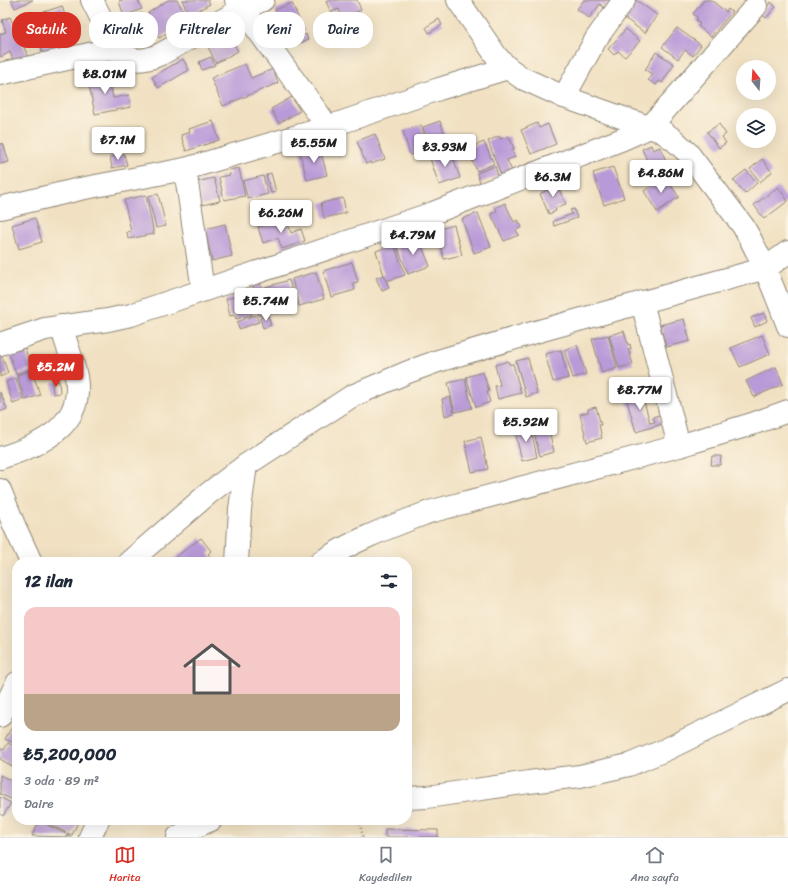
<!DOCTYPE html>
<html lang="tr">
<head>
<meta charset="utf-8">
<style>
  :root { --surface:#fff; --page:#f6f6f7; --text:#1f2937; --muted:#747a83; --line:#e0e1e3; --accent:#d93025 }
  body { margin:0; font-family:Sriracha,sans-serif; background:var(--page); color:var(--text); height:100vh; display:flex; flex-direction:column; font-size:15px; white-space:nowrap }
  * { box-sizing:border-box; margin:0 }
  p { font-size:13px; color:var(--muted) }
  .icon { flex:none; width:22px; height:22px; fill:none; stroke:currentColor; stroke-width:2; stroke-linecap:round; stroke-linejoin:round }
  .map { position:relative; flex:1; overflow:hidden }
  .side { position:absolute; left:12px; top:557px; width:400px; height:268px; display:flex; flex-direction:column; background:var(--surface); border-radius:16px; box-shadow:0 4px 16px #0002 }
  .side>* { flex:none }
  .hud { position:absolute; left:12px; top:12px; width:400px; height:36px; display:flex; gap:8px }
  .needle { width:26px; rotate:343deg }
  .tools { position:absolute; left:736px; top:60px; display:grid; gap:8px }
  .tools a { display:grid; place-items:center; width:40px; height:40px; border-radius:50%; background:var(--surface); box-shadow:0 4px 16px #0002; font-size:20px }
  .price { position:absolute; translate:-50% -34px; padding:0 9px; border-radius:4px; background:#fff; color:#222; font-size:13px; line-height:26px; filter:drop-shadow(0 1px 2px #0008) }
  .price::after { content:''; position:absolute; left:50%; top:24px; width:12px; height:9px; margin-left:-6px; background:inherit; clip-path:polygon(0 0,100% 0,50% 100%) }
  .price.on { background:var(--accent); color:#fff }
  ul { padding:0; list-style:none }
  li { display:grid; align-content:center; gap:8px; height:212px; padding:0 12px }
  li+li { border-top:1px solid var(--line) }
  li span { display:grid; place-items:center; height:124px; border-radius:12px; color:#555 }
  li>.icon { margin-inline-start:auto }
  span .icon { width:72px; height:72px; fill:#fffc; stroke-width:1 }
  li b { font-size:17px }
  h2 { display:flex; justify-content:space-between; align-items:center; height:48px; padding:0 12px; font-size:17px }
  .chip { padding:0 14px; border-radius:16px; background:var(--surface); box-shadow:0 4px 16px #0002; font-size:14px; line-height:36px }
  .chip.on { background:var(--accent); color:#fff }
  .tabs { display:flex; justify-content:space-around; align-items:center; height:56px; border-top:1px solid var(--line); background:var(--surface); font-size:11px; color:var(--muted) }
  .tabs a { display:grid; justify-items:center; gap:2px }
  .tabs .on { color:var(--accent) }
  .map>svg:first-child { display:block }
  .building { fill:#b99ad8 }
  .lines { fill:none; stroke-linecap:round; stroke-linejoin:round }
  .minor-casing { stroke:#8e8676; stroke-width:24 }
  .path { stroke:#8e8676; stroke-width:2.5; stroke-dasharray:1 3; stroke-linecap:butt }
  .minor { stroke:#fff; stroke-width:22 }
</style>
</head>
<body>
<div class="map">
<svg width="788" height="837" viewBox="0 0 788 837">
  <rect width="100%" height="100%" fill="#fcf5e5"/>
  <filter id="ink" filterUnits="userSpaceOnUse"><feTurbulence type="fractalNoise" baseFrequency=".025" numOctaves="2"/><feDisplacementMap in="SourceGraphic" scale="8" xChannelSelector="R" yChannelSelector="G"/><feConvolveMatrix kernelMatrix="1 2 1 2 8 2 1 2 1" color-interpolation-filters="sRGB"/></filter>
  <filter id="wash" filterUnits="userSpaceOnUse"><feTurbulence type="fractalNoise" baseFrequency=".012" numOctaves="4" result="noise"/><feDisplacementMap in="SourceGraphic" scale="16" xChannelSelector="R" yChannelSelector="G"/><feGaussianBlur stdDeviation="0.9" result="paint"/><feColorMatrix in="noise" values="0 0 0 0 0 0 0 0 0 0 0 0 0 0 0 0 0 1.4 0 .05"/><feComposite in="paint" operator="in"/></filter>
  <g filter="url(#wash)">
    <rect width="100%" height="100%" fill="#f1e1c2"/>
    <g id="blocks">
      <g class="building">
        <polygon points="11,0 33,0 15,8"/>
        <polygon points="122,0 138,0 142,9 124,16 119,1"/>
        <polygon points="168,0 177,0 189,19 159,38 150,23 153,22 148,13"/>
        <polygon points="182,0 208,0 210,4 189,15"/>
        <polygon points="331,0 357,0 361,10 342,18 339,9 331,12 326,2"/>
        <polygon points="584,0 610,0 604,8 600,4 589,18 577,9"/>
        <polygon points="636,0 657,15 645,33 623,17"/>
        <polygon points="704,0 711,0 726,12 728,9 732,12 711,37 698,26 700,24 696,20 698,18 693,14"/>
        <polygon points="771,2 776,7 766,18 761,14"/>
        <polygon points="292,3 304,31 286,39 275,10"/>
        <polygon points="62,6 66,19 35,28 32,16"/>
        <polygon points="142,13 150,32 128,41 121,24 128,22 127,19"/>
        <polygon points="10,17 28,56 14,63 10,52 1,57 0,55 0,34 6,32 2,20"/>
        <polygon points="439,19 442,25 429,33 426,27"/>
        <polygon points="63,22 70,46 43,54 36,30"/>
        <polygon points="677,28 701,45 693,56 685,50 678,59 662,47"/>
        <polygon points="626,29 640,41 625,57 618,51 614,55 608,49"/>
        <polygon points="226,30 238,51 216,63 205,41"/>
        <polygon points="306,34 308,40 291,47 289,41"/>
        <polygon points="656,52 674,64 662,83 659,81 656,85 648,80 652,74 645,70"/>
        <polygon points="211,57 215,65 202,70 199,62"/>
        <polygon points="183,59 189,70 158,88 152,77"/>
        <polygon points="245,64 251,78 273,69 278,83 223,106 211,78"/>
        <polygon points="108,71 113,98 129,95 131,107 95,114 87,76"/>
        <polygon points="292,97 300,111 279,123 271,109"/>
        <polygon points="213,121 219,140 186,151 181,135 190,132 189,129"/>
        <polygon points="440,121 448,144 431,150 423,127"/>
        <polygon points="537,123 539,128 548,124 556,144 531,154 521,130"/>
        <polygon points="719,124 726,134 722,137 726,143 719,148 707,132"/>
        <polygon points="421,125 428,150 410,155 403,131"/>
        <polygon points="127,134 130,148 109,154 105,140"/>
        <polygon points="375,134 385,159 371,164 370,162 366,164 357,141"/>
        <polygon points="499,136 500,139 509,136 514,149 512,150 515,157 507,160 512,171 501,175 488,141"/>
        <polygon points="484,142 494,164 477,171 467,149"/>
        <polygon points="3,143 9,162 0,164 0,144"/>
        <polygon points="651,145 653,150 660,147 670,170 654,177 642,149"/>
        <polygon points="320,148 327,175 307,180 300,153"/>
        <polygon points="451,151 460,178 439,185 430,158"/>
        <polygon points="124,154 127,165 112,168 110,157"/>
        <polygon points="762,159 772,172 760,182 750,169"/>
        <polygon points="495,166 498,176 480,183 477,173"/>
        <polygon points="613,167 624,198 604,205 593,173"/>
        <polygon points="239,168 245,196 224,200 219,177 230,175 229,170"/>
        <polygon points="746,170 757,183 745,194 733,180"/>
        <polygon points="271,173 276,192 271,193 266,175"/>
        <polygon points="263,176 268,194 248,199 243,181"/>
        <polygon points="665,177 679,197 657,212 644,191"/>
        <polygon points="214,178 220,201 202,205 196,182"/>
        <polygon points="555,181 566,204 555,208 556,211 549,214 540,194 549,189 547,185"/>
        <polygon points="778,187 788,201 764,219 754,205"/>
        <polygon points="158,194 166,226 156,228 148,196"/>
        <polygon points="146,195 154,234 128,239 127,232 131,231 124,200"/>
        <polygon points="343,198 346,213 324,218 321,203"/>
        <polygon points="505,203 514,222 518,220 522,227 516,230 519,235 504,241 491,214 497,211 495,208"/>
        <polygon points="574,209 577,218 554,226 553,221 572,214 570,210"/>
        <polygon points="478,213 491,247 474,253 462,219"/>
        <polygon points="35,218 42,242 19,249 12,225"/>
        <polygon points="286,218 291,233 301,229 305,241 282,249 278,238 263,243 258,227"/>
        <polygon points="225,224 232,256 212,261 205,229"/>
        <polygon points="454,225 462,255 444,259 436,230"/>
        <polygon points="418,237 430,266 408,274 397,246"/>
        <polygon points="394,244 405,275 386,281 376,251"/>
        <polygon points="352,262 358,282 353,283 355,290 331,297 323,271"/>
        <polygon points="316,272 324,299 299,306 292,279"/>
        <polygon points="384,275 389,288 382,291 376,278"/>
        <polygon points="259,277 262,290 254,291 252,279"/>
        <polygon points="289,280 297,306 271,313 263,288"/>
        <polygon points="246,294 252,315 236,319 235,315 230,316 226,299"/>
        <polygon points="265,304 267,313 259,316 256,307"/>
        <polygon points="764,313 767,321 755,327 751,318"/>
        <polygon points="256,315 259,322 239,329 237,322"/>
        <polygon points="268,315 271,325 263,328 260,318"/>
        <polygon points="684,319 690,341 666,347 660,325"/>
        <polygon points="624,331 628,345 630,344 631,349 628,349 633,364 619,368 609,335"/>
        <polygon points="608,335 617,368 602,373 592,339"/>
        <polygon points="762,335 770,354 740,367 731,348"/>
        <polygon points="577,345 586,374 573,378 564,350"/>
        <polygon points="25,348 31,369 16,374 9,353"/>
        <polygon points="561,350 568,378 553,382 545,354"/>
        <polygon points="2,356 8,373 0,377 0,357"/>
        <polygon points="528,358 537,393 526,397 516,361"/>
        <polygon points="508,361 509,364 513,364 521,393 498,399 495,386 500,385 495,365"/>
        <polygon points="776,367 783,384 754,397 746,381"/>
        <polygon points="32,371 40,395 25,400 17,375"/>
        <polygon points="483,372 489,391 487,392 490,402 476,407 466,377"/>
        <polygon points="16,378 23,400 13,404 6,382"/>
        <polygon points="465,379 472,408 455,412 448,383"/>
        <polygon points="59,381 60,393 53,394 52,382"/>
        <polygon points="640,387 650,423 655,422 653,417 659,415 662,424 636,432 625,394 629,393 628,390"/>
        <polygon points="0,392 7,409 0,412"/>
        <polygon points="450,397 454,413 445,416 442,399"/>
        <polygon points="596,407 601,425 599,425 602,438 587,442 580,414 588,412 588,409"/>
        <polygon points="547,421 554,452 540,456 532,425"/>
        <polygon points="520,426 521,429 530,426 537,457 522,461 514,427"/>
        <polygon points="481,437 488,469 472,472 465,441"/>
        <polygon points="712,456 721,456 720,465 711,465"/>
        <polygon points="201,538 211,551 208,554 212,558 207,562 169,562"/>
        <polygon points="13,725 17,727 17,745 5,739"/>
        <polygon points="8,743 17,748 17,769 0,759 0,751 1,748 4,750"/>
        <polygon points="0,775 17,784 17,792 13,800 0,794"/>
        <polygon points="0,797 11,803 3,816 0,814"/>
        <polygon points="39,820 79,820 72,835"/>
        <polygon points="39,821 72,837 32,836"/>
        <polygon points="385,829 438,830 438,837 385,837"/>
      </g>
    </g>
  </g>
  <g filter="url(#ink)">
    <use href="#blocks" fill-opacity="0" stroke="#8e8676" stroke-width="1"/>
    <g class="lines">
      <g class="minor-casing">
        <g id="minor">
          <path d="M92,0l24,48c14,15 27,14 45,6l80,-44 22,-10"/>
          <polyline points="236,0 328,127"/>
          <path d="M458,0l39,57 11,11 14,10 42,19 99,35 11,8 14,13 55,73c19,32 32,66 45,100"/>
          <polyline points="0,74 116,48"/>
          <polyline points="564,97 596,39 624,0"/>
          <polyline points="185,169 203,290"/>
          <polyline points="0,208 80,189 185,169 328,127 439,89 508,68"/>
          <polyline points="642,302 679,446"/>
          <polyline points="0,344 45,329 108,320 131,315 154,307 433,213 623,139 650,127 756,6"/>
          <path d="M0,458c39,-12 85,-32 76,-81 -3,-17 -10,-34 -15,-51"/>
          <polyline points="0,490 14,525 31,562"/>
          <polyline points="129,562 209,493 246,465 352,396 408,372 438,361 539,331 766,268 788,252"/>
          <polyline points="237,562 240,509 246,465"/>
          <path d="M321,562c30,-21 74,-37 108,-50l250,-66 73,-22 36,-13"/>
          <polyline points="0,716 17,683"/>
          <polyline points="407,798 427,797 529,782 580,776 629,765 665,750 788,690"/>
          <polyline points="90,837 98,820"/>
          <polyline points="178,837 197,826 211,820"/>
        </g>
      </g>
      <polyline class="path" points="359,820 363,837"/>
      <use href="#minor" class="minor"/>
    </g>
  </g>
</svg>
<div class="tools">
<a><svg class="needle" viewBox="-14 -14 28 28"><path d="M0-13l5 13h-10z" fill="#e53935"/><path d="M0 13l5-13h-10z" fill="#747a83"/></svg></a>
<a><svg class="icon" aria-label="layers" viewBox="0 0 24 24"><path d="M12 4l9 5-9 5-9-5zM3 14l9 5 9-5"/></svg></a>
</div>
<b class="price" style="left:105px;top:95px">₺8.01M</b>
<b class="price" style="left:118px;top:161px">₺7.1M</b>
<b class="price" style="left:314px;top:164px">₺5.55M</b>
<b class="price" style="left:445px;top:168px">₺3.93M</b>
<b class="price" style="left:661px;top:194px">₺4.86M</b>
<b class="price" style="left:553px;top:198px">₺6.3M</b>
<b class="price" style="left:281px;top:234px">₺6.26M</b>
<b class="price" style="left:413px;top:256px">₺4.79M</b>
<b class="price" style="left:266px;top:322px">₺5.74M</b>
<b class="price on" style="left:56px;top:388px">₺5.2M</b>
<b class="price" style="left:640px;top:411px">₺8.77M</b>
<b class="price" style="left:526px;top:443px">₺5.92M</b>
<div class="hud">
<a class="chip on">Satılık</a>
<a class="chip">Kiralık</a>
<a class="chip">Filtreler</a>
<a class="chip">Yeni</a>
<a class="chip">Daire</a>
</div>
<section class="side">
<h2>12 ilan<svg class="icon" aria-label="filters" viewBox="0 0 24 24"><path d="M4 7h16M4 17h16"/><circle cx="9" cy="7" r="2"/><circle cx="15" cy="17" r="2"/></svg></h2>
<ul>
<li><span style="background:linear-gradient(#f6c9c9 70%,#b9a48a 0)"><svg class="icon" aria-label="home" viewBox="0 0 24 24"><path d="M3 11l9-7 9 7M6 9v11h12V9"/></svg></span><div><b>₺5,200,000</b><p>3 oda · 89 m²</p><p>Daire</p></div></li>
</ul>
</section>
</div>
<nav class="tabs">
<a class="on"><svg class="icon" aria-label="map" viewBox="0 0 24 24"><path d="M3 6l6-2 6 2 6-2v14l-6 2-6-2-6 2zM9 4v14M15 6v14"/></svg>Harita</a>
<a><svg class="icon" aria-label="saved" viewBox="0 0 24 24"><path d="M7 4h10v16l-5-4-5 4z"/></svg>Kaydedilen</a>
<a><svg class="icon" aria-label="home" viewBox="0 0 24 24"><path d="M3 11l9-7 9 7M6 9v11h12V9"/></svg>Ana sayfa</a>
</nav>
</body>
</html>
